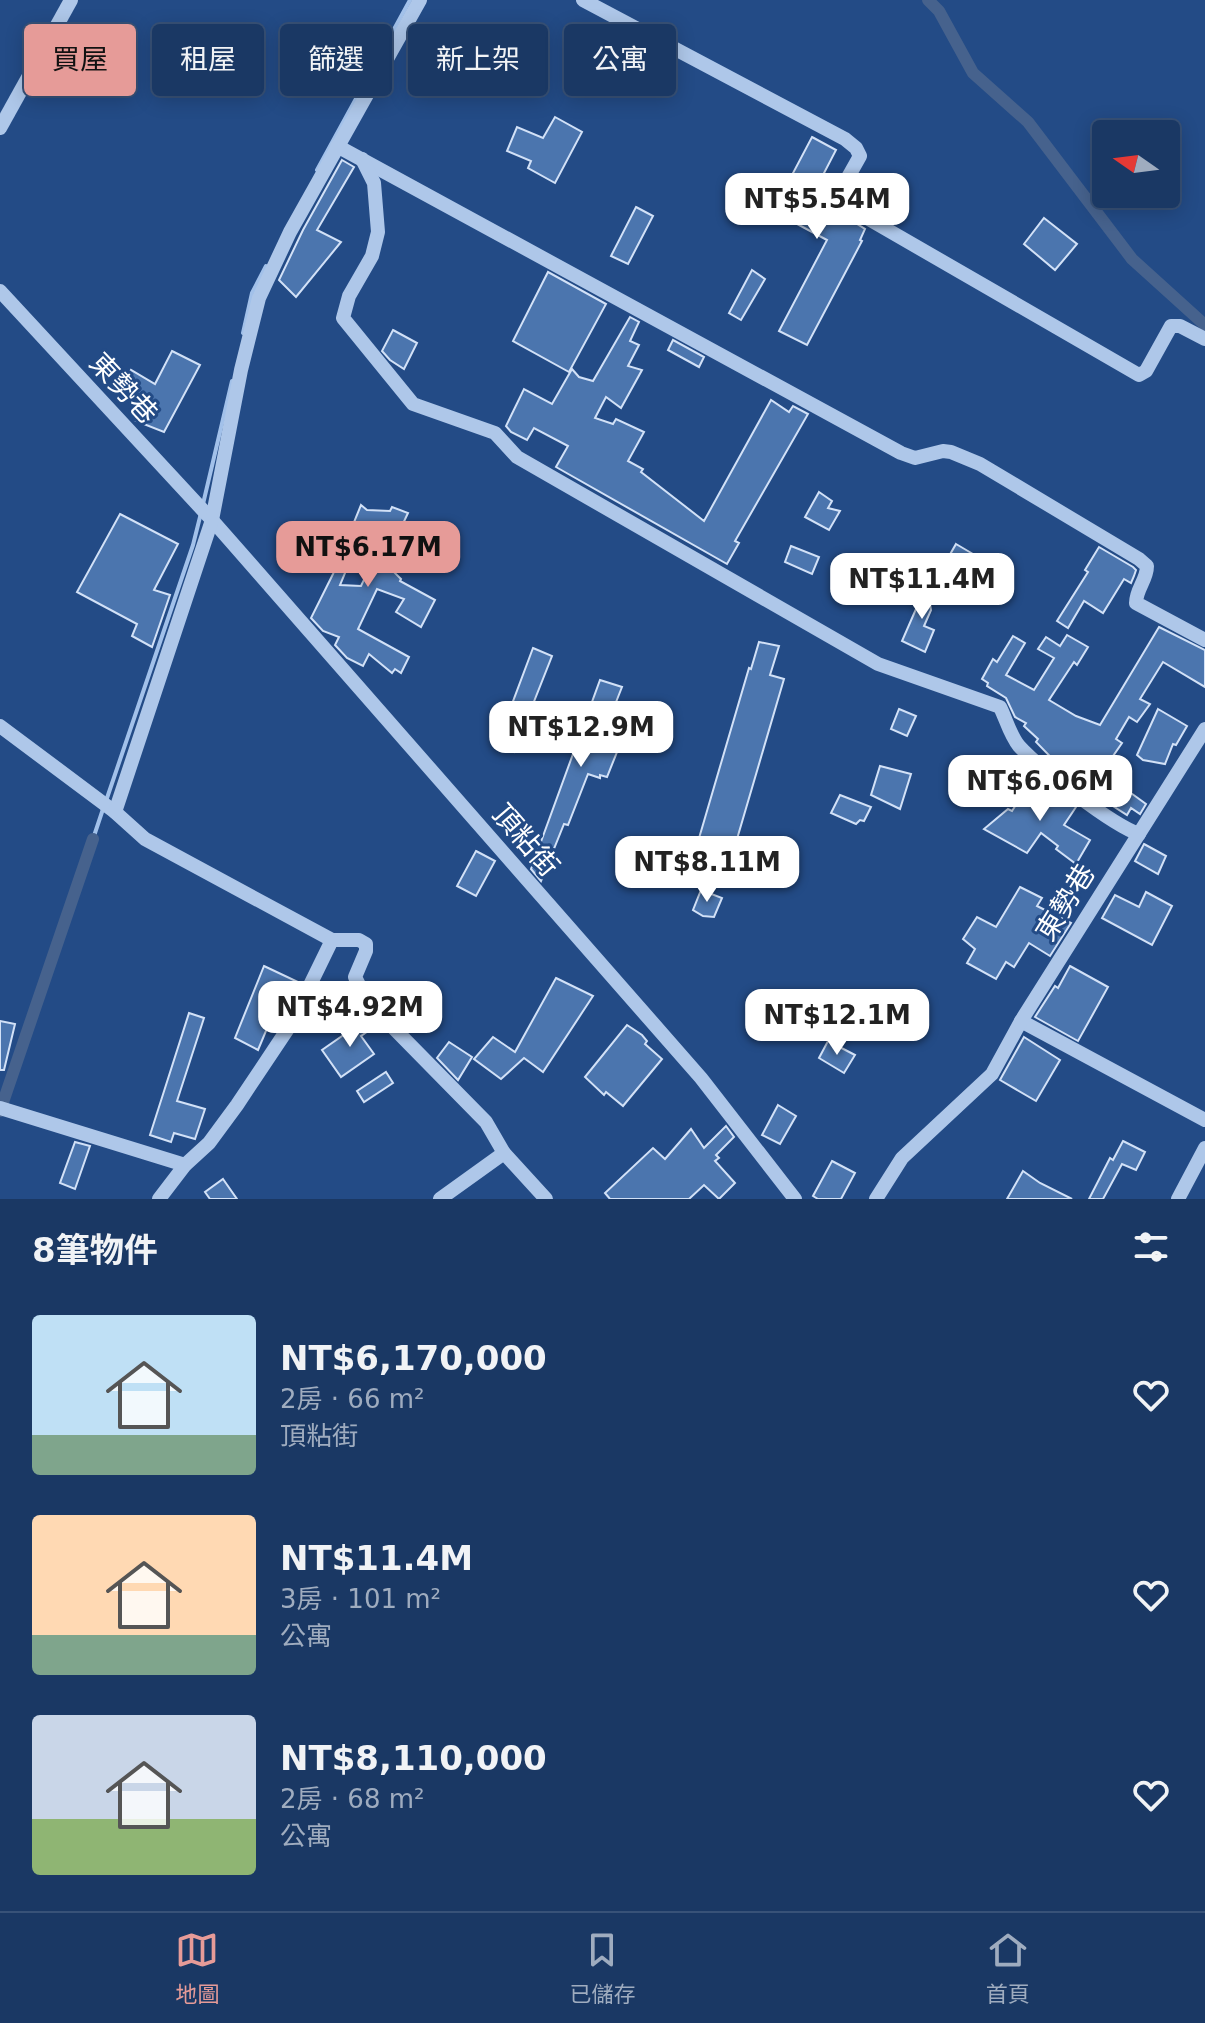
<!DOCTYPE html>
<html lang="zh-TW">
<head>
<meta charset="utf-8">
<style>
  :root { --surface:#1a3864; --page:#27436d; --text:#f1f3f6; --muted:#9facbf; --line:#385278; --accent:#e69b98 }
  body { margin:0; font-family:"DejaVu Sans","Noto Sans TC",sans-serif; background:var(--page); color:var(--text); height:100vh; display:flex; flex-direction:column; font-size:30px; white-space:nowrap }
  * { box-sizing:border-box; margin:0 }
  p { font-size:26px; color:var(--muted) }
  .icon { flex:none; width:44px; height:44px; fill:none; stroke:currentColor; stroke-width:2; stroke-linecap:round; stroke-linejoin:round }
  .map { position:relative; height:1199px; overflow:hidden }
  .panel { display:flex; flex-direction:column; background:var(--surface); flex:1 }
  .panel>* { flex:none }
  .guide { position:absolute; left:24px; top:24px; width:800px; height:72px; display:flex; gap:16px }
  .needle { width:52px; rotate:284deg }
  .tools { position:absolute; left:1092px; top:120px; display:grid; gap:16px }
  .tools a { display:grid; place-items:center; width:88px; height:88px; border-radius:8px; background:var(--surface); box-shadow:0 4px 20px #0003,0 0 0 2px var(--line); font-size:40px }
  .price { position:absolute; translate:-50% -68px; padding:0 18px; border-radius:16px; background:#fff; color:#222; font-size:26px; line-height:52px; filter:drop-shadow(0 2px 4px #0008) }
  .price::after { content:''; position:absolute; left:50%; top:48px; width:24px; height:18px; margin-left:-12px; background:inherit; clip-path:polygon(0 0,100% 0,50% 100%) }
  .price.current { background:var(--accent); color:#111 }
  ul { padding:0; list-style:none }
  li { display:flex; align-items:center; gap:24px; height:200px; padding:0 32px }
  li span { display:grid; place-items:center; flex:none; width:224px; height:160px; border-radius:8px; color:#555 }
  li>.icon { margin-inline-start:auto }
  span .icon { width:96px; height:96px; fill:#fffc; stroke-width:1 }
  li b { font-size:34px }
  h2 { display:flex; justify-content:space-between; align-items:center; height:96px; padding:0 32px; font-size:34px }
  .pill { padding:0 28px; border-radius:8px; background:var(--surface); box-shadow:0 4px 20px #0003,0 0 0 2px var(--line); font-size:28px; line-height:72px }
  .pill.current { background:var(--accent); color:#111 }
  .menu { display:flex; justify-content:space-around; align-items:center; height:112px; border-top:2px solid var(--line); background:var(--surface); font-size:22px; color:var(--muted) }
  .menu a { display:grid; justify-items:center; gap:4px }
  .menu .current { color:var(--accent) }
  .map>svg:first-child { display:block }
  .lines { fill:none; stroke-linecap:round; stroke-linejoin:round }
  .stream { stroke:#a2c1ea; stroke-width:4 }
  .canal { stroke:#46628d; stroke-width:12 }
  .building { fill:#4b75ae; stroke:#d2e1f7; stroke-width:2; fill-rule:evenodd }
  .minor { stroke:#aec7e9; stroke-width:14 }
  .labels { text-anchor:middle; stroke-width:6; stroke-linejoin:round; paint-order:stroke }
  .street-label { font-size:28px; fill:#fff; stroke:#234b86 }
</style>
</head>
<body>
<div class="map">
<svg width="1205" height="1199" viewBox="0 0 1205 1199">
  <rect width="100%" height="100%" fill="#234b86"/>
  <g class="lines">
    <g class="stream">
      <polyline points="317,170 410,0"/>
      <polyline points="243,333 252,293 266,266"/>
      <polyline points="203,504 232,381"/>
      <polyline points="106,801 193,545 201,513"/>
      <polyline points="93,839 103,809"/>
    </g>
    <g class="canal">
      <polyline points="928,0 939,11 973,73 1028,122 1132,259 1205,325"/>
      <polyline points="0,1111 93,839"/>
    </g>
  </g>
  <g class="building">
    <polygon points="555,117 582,132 555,183 528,168 531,161 507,151 517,127 543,138"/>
    <polygon points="812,137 836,150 810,200 832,211 833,209 865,229 860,240 862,241 807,345 779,331 827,240 773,211"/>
    <polygon points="342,160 354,167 317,230 341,242 296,297 279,280 303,230"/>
    <polygon points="636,207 653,216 628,264 611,256"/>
    <polygon points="1044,218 1077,244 1055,270 1024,244"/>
    <polygon points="752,270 765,279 741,320 729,313"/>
    <polygon points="548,272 606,304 569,372 513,341"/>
    <polygon points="630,317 639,322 630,341 639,345 628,366 642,370 621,408 606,397 595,418 613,424 616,419 644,432 628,461 643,469 641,472 704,521 771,400 789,412 793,406 808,414 735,541 739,543 727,564 556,467 568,446 534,428 527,440 511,432 506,426 524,389 552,404 572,369 579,377 593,381"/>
    <polygon points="393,330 417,343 404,369 390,360 382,351"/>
    <polygon points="673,340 704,357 699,367 668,350"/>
    <polygon points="172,351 200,365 164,432 136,421 142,408 118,394 131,370 155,384"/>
    <polygon points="819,492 832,501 828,508 840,511 829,530 805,517"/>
    <path d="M361,505l6,5 23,1 2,-4 16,6 -26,55 12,4 7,7 -1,2 35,19 -14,27 -25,-15 8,-13 -27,-10 -19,40 51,28 -8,16 -6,-4 -3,4 -23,-19 -6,12 -16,-8 -12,-13 4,-8 -16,-6 -12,-13 22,-44zM357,544l19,11 -15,31 -21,-1z"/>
    <polygon points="120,514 178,544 154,590 170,595 152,647 132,636 137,624 77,592"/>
    <polygon points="956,544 990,564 970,599 936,579"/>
    <polygon points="791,546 819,557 812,574 785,562"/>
    <polygon points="1099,547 1133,567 1136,570 1134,576 1131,583 1124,579 1103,613 1084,601 1068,628 1057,621 1088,572 1085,570"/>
    <polygon points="932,581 941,586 930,604 931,610 924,626 934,630 925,652 902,641 916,609"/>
    <polygon points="1159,627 1205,650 1205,687 1163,662 1140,699 1150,704 1137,722 1129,717 1116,739 1122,743 1102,772 1146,804 1140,814 1131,808 1127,815 1074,781 1036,742 1038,739 1024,726 1026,723 1015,717 1006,698 987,686 988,683 982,679 993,659 997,662 1013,636 1025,643 1006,675 1034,690 1054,658 1038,649 1046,637 1060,646 1067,635 1088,647 1077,665 1074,662 1049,700 1076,716 1100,725"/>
    <polygon points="759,642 779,646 770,675 784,679 727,873 692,862 749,668 751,669"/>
    <polygon points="533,648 552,656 514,752 497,744"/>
    <polygon points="600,680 622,687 603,735 618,739 614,751 617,752 607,777 600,775 600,778 588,774 568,825 564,824 541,881 531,869"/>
    <polygon points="899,709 916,716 907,736 891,729"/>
    <polygon points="1158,709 1187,726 1176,745 1173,744 1165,764 1143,760 1137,755"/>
    <polygon points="880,766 911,774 900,809 871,795"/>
    <polygon points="1042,780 1076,807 1064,825 1090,840 1076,864 1056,849 1058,846 1041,833 1027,853 984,829 1008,809 1012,811 1019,800"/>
    <polygon points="840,795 871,807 864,821 860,820 856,824 831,813"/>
    <polygon points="1144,844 1166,856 1158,874 1135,861"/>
    <polygon points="476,851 495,861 476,896 457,886"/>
    <polygon points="1020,887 1042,898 1037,906 1071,923 1050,956 1029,943 1014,967 1006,962 996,979 967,963 975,949 963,939 977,917 996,927"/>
    <polygon points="701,890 722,898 714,917 703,916 693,910"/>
    <polygon points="1146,892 1172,906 1152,945 1102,918 1115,895 1139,907"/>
    <polygon points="264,966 300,983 286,1011 276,1007 258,1050 235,1038"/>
    <polygon points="1070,966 1108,987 1078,1041 1035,1017 1055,986 1058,988"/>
    <polygon points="556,978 593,996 543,1072 524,1058 501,1079 474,1059 493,1037 515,1052"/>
    <polygon points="189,1013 204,1018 177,1101 205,1109 195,1139 174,1133 171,1142 150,1135"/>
    <polygon points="368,1018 374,1027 361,1036 374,1054 341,1077 322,1050"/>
    <polygon points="0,1021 15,1024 4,1070 0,1070"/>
    <polygon points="627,1025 642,1035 647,1041 645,1044 662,1059 623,1106 606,1092 604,1095 585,1077"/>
    <polygon points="1024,1037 1060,1060 1036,1101 1000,1080"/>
    <polygon points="828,1041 855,1055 844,1073 819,1058"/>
    <polygon points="449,1042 472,1057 458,1080 437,1058"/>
    <polygon points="386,1072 393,1083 364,1102 357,1091"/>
    <polygon points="778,1105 796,1116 780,1144 762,1135"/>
    <polygon points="726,1126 734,1137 716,1155 719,1158 715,1161 735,1183 719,1199 704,1185 689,1199 610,1199 605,1193 653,1148 665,1159 691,1129 704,1148"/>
    <polygon points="1123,1141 1145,1152 1136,1170 1122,1164 1103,1199 1089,1199 1110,1158 1113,1160"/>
    <polygon points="75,1142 90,1146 75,1189 60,1183"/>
    <polygon points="832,1161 855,1173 841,1199 818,1199 813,1196"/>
    <polygon points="1023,1171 1040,1183 1072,1199 1007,1199"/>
    <polygon points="223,1179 237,1199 210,1199 205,1192"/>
  </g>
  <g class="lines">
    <g class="minor">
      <polyline points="583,0 845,139 856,148 860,156 837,197 841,203 1139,375 1146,371 1171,326 1180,326 1205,339"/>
      <polyline points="0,128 71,0"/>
      <path d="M337,146l564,307 14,5 28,-7 8,1 29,12 159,95 8,7c0,14 -11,23 -11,37l69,37"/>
      <path d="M362,159l12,24 4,49 -6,24 -23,40 -6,22 70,86 82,29 22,24 361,207 122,43c6,12 10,28 19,39 20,22 93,79 120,88"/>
      <polyline points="0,291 212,520 701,1078 795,1199"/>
      <polyline points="0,726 115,812 145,839 332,940 359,940 366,944 366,951 355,977 367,1001 486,1122 504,1153 546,1199"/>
      <polyline points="115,812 212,520 241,370 259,298 290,232 420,0"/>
      <polyline points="1021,1021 1205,1120"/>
      <polyline points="0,1108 185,1165"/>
      <polyline points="159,1199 185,1165 209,1143 237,1105 291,1024 332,940"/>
      <polyline points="440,1199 504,1153"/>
      <polyline points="876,1199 902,1158 992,1074 1021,1021 1205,729"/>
      <polyline points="1178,1199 1205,1148"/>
    </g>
  </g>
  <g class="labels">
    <g class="street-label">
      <text transform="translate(124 388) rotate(47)" y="10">東勢巷</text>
      <text transform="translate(526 840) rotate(49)" y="10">頂粘街</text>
      <text transform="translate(1065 902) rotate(-58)" y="10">東勢巷</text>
    </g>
  </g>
</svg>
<div class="tools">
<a><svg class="needle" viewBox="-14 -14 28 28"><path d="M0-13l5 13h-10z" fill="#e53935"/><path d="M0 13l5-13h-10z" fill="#9facbf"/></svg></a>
</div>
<b class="price" style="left:817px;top:241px">NT$5.54M</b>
<b class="price current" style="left:368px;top:589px">NT$6.17M</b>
<b class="price" style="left:922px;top:621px">NT$11.4M</b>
<b class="price" style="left:581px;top:769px">NT$12.9M</b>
<b class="price" style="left:1040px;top:823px">NT$6.06M</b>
<b class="price" style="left:707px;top:904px">NT$8.11M</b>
<b class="price" style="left:350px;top:1049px">NT$4.92M</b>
<b class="price" style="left:837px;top:1057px">NT$12.1M</b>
<div class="guide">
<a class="pill current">買屋</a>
<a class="pill">租屋</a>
<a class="pill">篩選</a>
<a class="pill">新上架</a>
<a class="pill">公寓</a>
</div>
</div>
<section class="panel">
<h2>8筆物件<svg class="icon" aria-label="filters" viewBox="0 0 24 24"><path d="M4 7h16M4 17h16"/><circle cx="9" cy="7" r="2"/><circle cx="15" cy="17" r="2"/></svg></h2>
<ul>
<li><span style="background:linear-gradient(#bfe0f5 75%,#7fa58c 0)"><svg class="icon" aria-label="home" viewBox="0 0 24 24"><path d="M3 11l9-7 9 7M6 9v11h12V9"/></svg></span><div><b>NT$6,170,000</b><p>2房 · 66 m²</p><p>頂粘街</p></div><svg class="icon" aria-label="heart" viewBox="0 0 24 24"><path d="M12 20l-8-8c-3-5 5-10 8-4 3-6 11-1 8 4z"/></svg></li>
<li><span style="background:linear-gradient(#ffd9b3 75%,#7fa58c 0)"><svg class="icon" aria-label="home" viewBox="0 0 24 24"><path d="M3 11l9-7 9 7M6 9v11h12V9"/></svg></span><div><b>NT$11.4M</b><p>3房 · 101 m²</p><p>公寓</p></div><svg class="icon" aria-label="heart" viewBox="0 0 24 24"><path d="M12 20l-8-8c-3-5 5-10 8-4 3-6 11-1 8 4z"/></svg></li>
<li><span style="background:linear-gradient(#c9d6e8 65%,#8fb573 0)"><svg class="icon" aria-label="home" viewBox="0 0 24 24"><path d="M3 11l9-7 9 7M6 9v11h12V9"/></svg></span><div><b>NT$8,110,000</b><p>2房 · 68 m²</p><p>公寓</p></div><svg class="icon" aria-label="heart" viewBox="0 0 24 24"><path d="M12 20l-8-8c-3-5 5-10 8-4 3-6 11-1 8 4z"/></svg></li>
</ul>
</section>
<nav class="menu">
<a class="current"><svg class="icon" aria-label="map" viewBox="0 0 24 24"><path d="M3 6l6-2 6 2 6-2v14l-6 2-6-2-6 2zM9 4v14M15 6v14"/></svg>地圖</a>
<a><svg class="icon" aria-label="saved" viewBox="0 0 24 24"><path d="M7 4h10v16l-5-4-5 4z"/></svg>已儲存</a>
<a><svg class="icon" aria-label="home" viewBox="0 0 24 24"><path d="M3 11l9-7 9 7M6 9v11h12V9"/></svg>首頁</a>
</nav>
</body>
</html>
